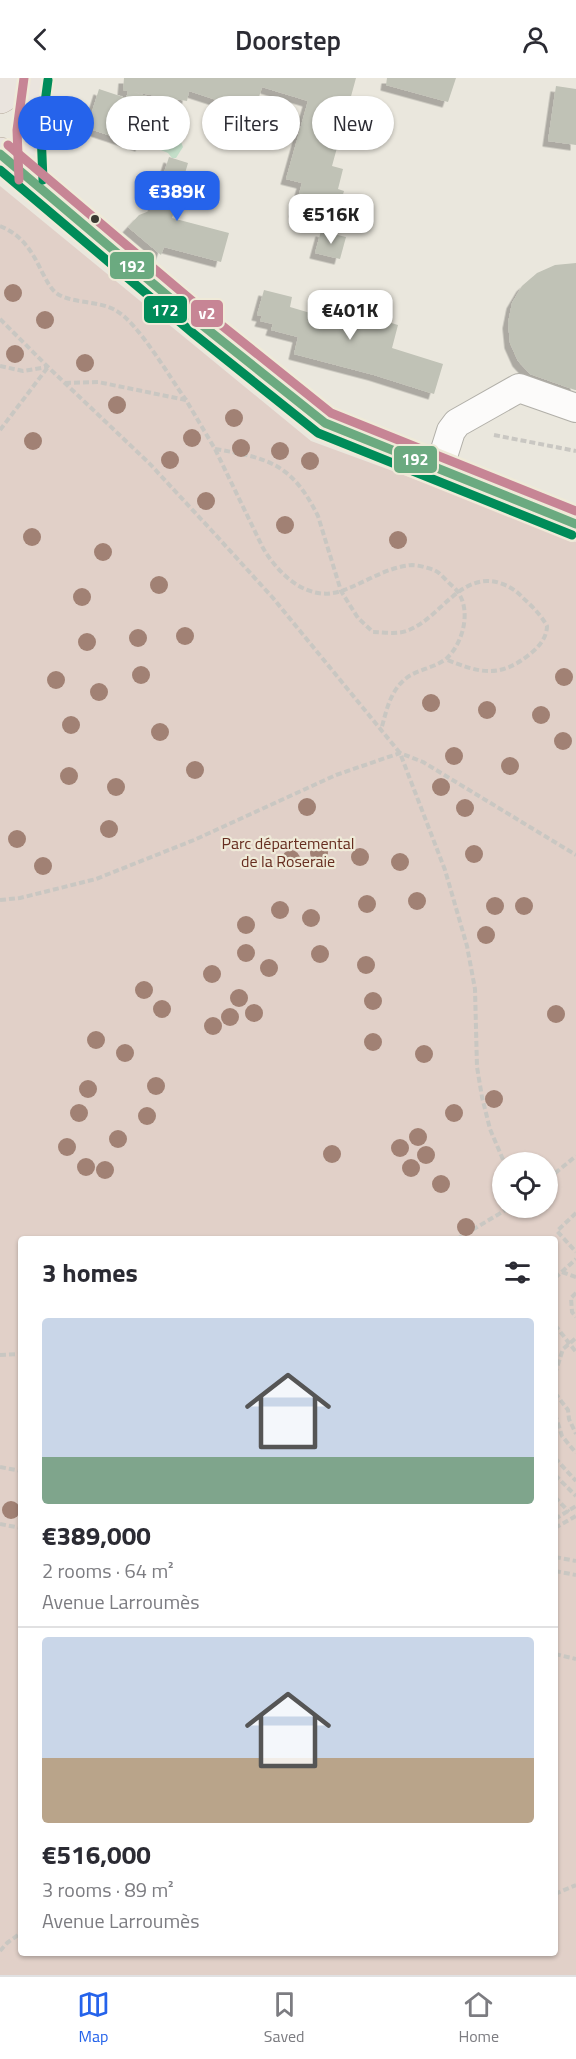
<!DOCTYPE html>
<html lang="en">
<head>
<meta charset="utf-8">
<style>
  :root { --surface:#fff; --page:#f7f7f7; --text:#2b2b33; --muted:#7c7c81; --line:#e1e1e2; --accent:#2563eb }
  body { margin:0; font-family:"Titillium Web",sans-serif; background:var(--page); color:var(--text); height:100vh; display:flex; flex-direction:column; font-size:22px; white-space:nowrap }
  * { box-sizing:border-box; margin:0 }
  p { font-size:20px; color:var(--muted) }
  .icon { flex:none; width:33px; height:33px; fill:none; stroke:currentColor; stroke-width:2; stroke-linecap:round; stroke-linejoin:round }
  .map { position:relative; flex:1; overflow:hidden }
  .panel { position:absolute; left:18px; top:1158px; width:540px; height:720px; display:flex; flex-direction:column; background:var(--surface); border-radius:6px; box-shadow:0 2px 4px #0004 }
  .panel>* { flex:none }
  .hud { position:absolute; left:18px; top:18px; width:540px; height:54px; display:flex; gap:12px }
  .tools { position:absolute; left:492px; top:1074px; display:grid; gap:12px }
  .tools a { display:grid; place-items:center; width:66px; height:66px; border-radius:50%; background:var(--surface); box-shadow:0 2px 4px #0004; font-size:30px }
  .price { position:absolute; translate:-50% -51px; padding:0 14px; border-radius:12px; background:#fff; color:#222; font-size:20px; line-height:39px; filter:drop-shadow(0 2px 3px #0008) }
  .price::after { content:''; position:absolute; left:50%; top:36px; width:18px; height:14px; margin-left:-9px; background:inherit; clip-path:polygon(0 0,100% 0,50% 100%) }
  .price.selected { background:var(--accent); color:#fff }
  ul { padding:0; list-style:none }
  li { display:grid; align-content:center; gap:12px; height:318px; padding:0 24px }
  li+li { border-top:2px solid var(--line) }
  li span { display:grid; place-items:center; height:186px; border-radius:6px; color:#555 }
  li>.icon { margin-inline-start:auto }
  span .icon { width:108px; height:108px; fill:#fffc; stroke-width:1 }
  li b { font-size:26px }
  h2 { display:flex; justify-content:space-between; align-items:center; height:72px; padding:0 24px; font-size:26px }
  .tag { padding:0 21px; border-radius:27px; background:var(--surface); box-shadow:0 2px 4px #0004; font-size:21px; line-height:54px }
  .tag.selected { background:var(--accent); color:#fff }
  header { display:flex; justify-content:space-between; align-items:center; height:78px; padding:0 24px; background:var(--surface); font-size:27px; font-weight:600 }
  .tab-bar { display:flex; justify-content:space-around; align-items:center; height:84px; border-top:2px solid var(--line); background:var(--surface); font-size:16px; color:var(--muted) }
  .tab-bar a { display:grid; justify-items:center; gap:3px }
  .tab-bar .selected { color:var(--accent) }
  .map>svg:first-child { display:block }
  .green { fill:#e1d0c8; fill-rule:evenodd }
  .water { fill:#c4dfc9 }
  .building { fill:#c0c2b6; filter:url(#shadow) }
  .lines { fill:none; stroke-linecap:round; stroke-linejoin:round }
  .minor-casing { stroke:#b1afa8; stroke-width:30 }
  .major-casing { stroke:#b1a697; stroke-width:34 }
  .path { stroke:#c9c7c2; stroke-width:4; stroke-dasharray:6 3; stroke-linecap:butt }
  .minor { stroke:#fcfbfa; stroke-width:28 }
  .major { stroke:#eae4de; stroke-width:33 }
  .bus-1-casing { stroke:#efead8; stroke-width:14 }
  .bus-2-casing { stroke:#efead8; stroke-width:14 }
  .bus-3-casing { stroke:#efead8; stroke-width:14 }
  .bus-1 { stroke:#6baa80; stroke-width:9 }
  .bus-2 { stroke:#008c59; stroke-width:9 }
  .bus-3 { stroke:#c78595; stroke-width:9 }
  .tree { fill:#a18174 }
  .bus-dot { fill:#3a3931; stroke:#efead8; stroke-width:2 }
  .labels { text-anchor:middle; stroke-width:4.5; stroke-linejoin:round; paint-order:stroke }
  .park-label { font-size:16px; fill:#662d1f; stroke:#efead8 }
  .line-badge { stroke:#efead8; stroke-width:2 }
  .badge-label { font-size:16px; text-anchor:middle; font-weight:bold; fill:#fff }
</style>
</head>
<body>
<header><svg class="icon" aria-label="back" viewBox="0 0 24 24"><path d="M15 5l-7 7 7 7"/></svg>Doorstep<svg class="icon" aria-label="person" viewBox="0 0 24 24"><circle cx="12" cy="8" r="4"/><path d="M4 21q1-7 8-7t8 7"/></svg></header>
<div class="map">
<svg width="576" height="1897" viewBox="0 0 576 1897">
  <defs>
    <filter id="shadow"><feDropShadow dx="-5.5" dy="5.5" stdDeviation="0" flood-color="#0004"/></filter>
  </defs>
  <rect width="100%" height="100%" fill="#eae7dd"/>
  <path class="green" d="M0,108l311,255 177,65 88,36v1433h-576zM548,1084v46h-46v-46zM21,1161h534v714h-534z"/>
  <polygon class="water" points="163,51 175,61 181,64 183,69 176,80 172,80 168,75 156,70 152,64 153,55"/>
  <g class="building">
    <polygon points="124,0 356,0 332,88 343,91 338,111 344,113 333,151 309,145 311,139 294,134 302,105 286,101 308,23 262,9 256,29 236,23 235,28 189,13 187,23 133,14 150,19 141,68 87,50 99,11 126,20 128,13 123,12"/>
    <polygon points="387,0 456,0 448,24 386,7"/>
    <polygon points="556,8 576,11 576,67 548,63"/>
    <polygon points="169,79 188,85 172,140 229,155 221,184 164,169 161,177 128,149 139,137 152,132"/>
    <polygon points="321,153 346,159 340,181 315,175"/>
    <polygon points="576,185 576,312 575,312 530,296 518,283 510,265 508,245 512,225 522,208 537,195 555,187"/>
    <polygon points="264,212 292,219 290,229 334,242 339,223 380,235 378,241 398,247 392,270 443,286 434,316 374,297 294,276 298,259 271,252 273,246 260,243 262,238 257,237"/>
  </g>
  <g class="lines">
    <g class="minor-casing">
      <polyline id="minor" points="439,391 451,353 457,345 519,310 576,330"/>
    </g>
    <g class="major-casing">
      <g id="major">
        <polyline points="0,19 30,0"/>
        <polyline points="0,76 202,247 325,345 576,446"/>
        <polyline points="31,102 29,53 36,0"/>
      </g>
    </g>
    <g class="path">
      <path d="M0,148c22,9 32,25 42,46 4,7 7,14 12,19 13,13 44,9 61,19 23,12 55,68 71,90"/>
      <polyline points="0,241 48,289 149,385 213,454 273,520 400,675 445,792 467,868 475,911 477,989 482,1019 490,1051 504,1084"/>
      <polyline points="0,288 23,293 47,289"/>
      <path d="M65,305l33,-1 88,18 29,49 48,99c16,27 46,56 81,42 22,-8 43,-23 68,-25 6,0 16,3 22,5 5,2 9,7 14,12 3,3 7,6 9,9 15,19 6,52 -10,67 -13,11 -32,11 -44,23 -14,13 -17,32 -22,49"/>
      <polyline points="0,352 48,289"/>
      <polyline points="494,357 576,373"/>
      <path d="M215,371c54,9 77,15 103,67l23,75 17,27 15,14c11,0 25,3 36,-2 32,-13 52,-59 91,-47 9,3 17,8 23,15 9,8 18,17 24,28 0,11 -8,21 -17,28 -31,25 -50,19 -85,5"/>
      <polyline points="0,822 20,820 96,801 194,762 336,697 400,675 423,684 576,777"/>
      <polyline points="548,1101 576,1078"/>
      <polyline points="576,1135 557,1153 576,1174"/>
      <polyline points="457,1161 509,1130"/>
      <polyline points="562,1194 576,1199"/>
      <polyline points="555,1200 576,1181"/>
      <polyline points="576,1215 571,1220 572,1234 576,1239"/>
      <polyline points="555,1247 576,1274"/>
      <polyline points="0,1277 21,1276"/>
      <polyline points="555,1296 563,1271 576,1260"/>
      <polyline points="555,1315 568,1332 569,1341 576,1356"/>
      <polyline points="555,1336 562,1358 576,1375"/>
      <polyline points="555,1380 576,1403"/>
      <polyline points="0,1389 21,1393"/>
      <polyline points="555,1397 576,1418"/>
      <polyline points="555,1419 569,1434"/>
      <polyline points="555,1441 576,1428"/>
      <polyline points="0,1446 21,1450"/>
      <polyline points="555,1450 576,1438"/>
      <polyline points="555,1479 576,1483"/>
      <polyline points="555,1493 576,1497"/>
      <polyline points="555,1576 576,1581"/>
      <polyline points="555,1816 576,1807"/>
      <polyline points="0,1873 7,1865 21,1855"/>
    </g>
    <use href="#minor" class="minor"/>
    <use href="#major" class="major"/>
    <g class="bus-1-casing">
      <polyline id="bus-1" points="0,76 202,247 325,345 576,446"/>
    </g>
    <g class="bus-2-casing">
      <g id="bus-2">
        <polyline points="0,92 194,256 318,355 572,457"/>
        <polyline points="43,102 41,54 48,2"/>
      </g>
    </g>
    <g class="bus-3-casing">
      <g id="bus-3">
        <polyline points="8,67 210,238 331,335 576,433"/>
        <polyline points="19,102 17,52 24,0"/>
      </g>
    </g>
    <use href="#bus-1" class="bus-1"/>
    <use href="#bus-2" class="bus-2"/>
    <use href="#bus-3" class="bus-3"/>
  </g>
  <g class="tree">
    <circle cx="13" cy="215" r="9"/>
    <circle cx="45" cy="242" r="9"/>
    <circle cx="15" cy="276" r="9"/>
    <circle cx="85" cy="285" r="9"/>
    <circle cx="117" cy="327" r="9"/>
    <circle cx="234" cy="340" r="9"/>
    <circle cx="192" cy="360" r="9"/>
    <circle cx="33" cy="363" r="9"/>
    <circle cx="241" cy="370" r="9"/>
    <circle cx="280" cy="373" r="9"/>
    <circle cx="170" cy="382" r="9"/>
    <circle cx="310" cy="383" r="9"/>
    <circle cx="206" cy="423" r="9"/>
    <circle cx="285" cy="447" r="9"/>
    <circle cx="32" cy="459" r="9"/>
    <circle cx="398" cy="462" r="9"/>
    <circle cx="103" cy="474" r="9"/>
    <circle cx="159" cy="507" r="9"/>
    <circle cx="82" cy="519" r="9"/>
    <circle cx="185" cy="558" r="9"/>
    <circle cx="138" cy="560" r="9"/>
    <circle cx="87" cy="564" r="9"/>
    <circle cx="141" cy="597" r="9"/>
    <circle cx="564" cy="599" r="9"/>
    <circle cx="56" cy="602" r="9"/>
    <circle cx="99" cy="614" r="9"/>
    <circle cx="431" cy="625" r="9"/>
    <circle cx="487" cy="632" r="9"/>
    <circle cx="541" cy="637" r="9"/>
    <circle cx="71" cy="647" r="9"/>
    <circle cx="160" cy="654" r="9"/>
    <circle cx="563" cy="663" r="9"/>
    <circle cx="454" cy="678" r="9"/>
    <circle cx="510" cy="688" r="9"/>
    <circle cx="195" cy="692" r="9"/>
    <circle cx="69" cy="698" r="9"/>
    <circle cx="116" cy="709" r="9"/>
    <circle cx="441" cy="709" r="9"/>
    <circle cx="307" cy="729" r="9"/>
    <circle cx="465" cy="730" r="9"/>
    <circle cx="109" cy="751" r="9"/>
    <circle cx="17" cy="761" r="9"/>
    <circle cx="319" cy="775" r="9"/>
    <circle cx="474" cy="776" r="9"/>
    <circle cx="360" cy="779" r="9"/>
    <circle cx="291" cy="781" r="9"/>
    <circle cx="400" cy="784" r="9"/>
    <circle cx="43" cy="788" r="9"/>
    <circle cx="417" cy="823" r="9"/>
    <circle cx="367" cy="826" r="9"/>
    <circle cx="495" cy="828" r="9"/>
    <circle cx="524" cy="828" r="9"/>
    <circle cx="280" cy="832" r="9"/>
    <circle cx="311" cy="840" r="9"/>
    <circle cx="246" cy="847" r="9"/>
    <circle cx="486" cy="857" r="9"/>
    <circle cx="246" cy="875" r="9"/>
    <circle cx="320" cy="876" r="9"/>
    <circle cx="366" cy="887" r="9"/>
    <circle cx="269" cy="890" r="9"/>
    <circle cx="212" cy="896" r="9"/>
    <circle cx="144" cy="912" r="9"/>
    <circle cx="239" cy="920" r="9"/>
    <circle cx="373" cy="923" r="9"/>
    <circle cx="162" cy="931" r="9"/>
    <circle cx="254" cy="935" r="9"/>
    <circle cx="556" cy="936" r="9"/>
    <circle cx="230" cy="939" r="9"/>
    <circle cx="213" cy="948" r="9"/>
    <circle cx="96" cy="962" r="9"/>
    <circle cx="373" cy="964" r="9"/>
    <circle cx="125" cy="975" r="9"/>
    <circle cx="424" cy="976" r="9"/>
    <circle cx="156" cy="1008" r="9"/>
    <circle cx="88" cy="1011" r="9"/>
    <circle cx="494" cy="1021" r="9"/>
    <circle cx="79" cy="1035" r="9"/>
    <circle cx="454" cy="1035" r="9"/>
    <circle cx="147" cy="1038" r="9"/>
    <circle cx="418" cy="1059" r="9"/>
    <circle cx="118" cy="1061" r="9"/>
    <circle cx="67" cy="1069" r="9"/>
    <circle cx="400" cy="1070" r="9"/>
    <circle cx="332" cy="1076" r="9"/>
    <circle cx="426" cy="1077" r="9"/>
    <circle cx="86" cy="1089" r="9"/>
    <circle cx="411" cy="1090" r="9"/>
    <circle cx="105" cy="1092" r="9"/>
    <circle cx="441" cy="1106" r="9"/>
    <circle cx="466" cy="1149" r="9"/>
    <circle cx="11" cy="1432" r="9"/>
  </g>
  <circle class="bus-dot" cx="95" cy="141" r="5"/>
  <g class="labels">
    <g class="park-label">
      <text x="288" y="771">Parc départemental<tspan x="288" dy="18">de la Roseraie</tspan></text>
    </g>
  </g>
  <g class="line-badge">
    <rect x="109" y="173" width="46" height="29" rx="6" fill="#6baa80"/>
    <rect x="143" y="217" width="45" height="29" rx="6" fill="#008c59"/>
    <rect x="190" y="221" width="34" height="29" rx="6" fill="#c78595"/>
    <rect x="393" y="367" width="45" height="29" rx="6" fill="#6baa80"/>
  </g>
  <g class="badge-label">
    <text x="132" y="194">192</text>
    <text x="165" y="238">172</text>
    <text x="207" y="241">v2</text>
    <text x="415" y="387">192</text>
  </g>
</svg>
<div class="tools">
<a><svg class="icon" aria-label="locate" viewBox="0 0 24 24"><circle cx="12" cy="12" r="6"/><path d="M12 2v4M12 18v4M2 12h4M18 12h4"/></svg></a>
</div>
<b class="price selected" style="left:177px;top:144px">€389K</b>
<b class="price" style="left:331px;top:167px">€516K</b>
<b class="price" style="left:350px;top:263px">€401K</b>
<div class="hud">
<a class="tag selected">Buy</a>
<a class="tag">Rent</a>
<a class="tag">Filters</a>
<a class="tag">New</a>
</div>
<section class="panel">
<h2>3 homes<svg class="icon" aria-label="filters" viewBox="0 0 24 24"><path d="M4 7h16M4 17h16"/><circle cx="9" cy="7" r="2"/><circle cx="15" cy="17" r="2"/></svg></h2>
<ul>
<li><span style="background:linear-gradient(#c9d6e8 75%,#7fa58c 0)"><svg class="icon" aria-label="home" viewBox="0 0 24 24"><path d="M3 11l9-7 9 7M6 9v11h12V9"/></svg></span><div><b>€389,000</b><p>2 rooms · 64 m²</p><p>Avenue Larroumès</p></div></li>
<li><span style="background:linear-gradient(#c9d6e8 65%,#b9a48a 0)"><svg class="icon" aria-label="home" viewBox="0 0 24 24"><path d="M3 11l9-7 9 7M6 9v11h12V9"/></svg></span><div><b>€516,000</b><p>3 rooms · 89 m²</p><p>Avenue Larroumès</p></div></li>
</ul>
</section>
</div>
<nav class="tab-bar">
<a class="selected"><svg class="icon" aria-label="map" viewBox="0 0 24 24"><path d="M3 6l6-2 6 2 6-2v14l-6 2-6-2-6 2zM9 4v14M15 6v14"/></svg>Map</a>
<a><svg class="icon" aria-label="saved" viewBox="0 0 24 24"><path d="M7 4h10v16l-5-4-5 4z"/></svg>Saved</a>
<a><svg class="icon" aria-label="home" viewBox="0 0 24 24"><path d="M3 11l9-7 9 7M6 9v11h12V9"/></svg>Home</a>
</nav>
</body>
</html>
